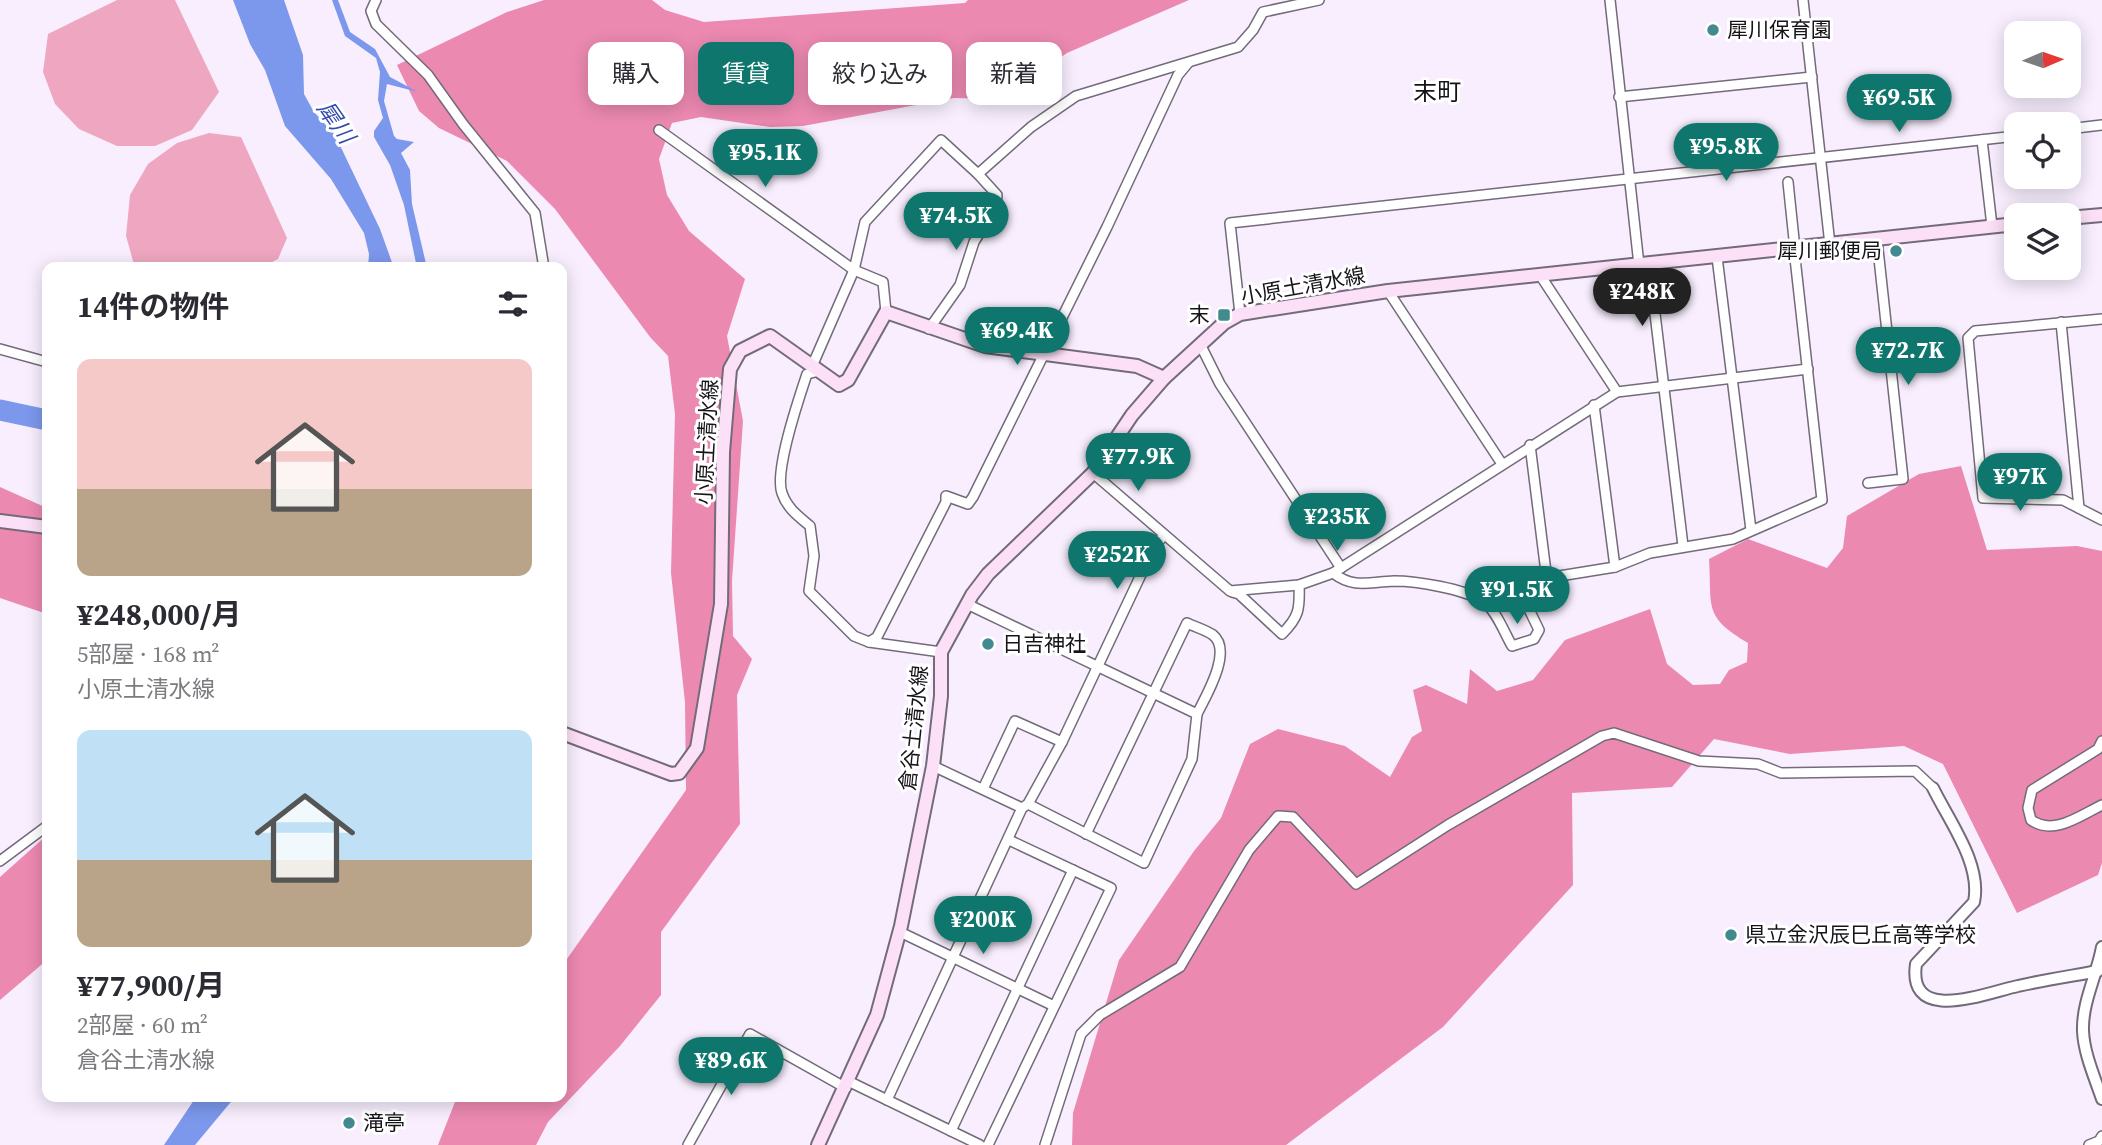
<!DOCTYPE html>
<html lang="ja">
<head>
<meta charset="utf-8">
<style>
  :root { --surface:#fff; --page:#f7f7f7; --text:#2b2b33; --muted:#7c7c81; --accent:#0f766e }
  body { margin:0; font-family:"Source Serif 4","Noto Sans JP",serif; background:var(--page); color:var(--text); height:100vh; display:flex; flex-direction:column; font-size:26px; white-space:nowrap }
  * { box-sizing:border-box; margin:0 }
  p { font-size:23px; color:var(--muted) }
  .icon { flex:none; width:38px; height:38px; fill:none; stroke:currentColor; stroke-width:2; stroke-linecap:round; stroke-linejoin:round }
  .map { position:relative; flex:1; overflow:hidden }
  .side { position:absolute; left:42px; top:262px; width:525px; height:840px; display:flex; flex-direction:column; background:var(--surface); border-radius:14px; box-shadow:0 4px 18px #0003 }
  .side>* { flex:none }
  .guide { position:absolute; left:588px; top:42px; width:665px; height:63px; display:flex; gap:14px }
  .needle { width:46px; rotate:88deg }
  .buttons { position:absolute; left:2004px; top:21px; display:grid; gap:14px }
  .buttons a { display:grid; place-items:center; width:77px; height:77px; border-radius:14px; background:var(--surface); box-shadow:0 4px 18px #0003; font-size:35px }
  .price { position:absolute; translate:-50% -60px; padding:0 16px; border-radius:24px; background:var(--accent); color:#fff; font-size:23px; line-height:46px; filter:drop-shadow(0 2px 4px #0008) }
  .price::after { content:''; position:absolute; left:50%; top:42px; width:21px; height:16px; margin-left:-10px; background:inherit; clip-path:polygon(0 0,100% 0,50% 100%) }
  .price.selected { background:#222; color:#fff }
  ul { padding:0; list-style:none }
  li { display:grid; align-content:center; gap:14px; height:371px; padding:0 35px }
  li span { display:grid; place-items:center; height:217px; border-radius:14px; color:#555 }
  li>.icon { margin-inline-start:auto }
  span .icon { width:126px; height:126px; fill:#fffc; stroke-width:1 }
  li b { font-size:30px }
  h2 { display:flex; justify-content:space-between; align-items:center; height:84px; padding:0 35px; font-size:30px }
  .chip { padding:0 24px; border-radius:14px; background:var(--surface); box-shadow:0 4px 18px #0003; font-size:24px; line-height:63px }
  .chip.selected { background:var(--accent); color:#fff }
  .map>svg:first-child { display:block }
  .green { fill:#efa6c1 }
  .forest { fill:#ec89b1 }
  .water { fill:#7c98ec }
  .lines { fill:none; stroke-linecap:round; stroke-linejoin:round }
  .river { stroke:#7c98ec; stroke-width:21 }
  .minor-casing { stroke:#736b79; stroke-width:12 }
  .tertiary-casing { stroke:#736b79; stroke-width:14 }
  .secondary-casing { stroke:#736b79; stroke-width:16 }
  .minor { stroke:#fff; stroke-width:9 }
  .tertiary { stroke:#fff; stroke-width:10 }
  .secondary { stroke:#fce0f7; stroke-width:12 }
  .poi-dot { fill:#428990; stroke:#fff; stroke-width:2.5 }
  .labels { text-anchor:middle; stroke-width:6; stroke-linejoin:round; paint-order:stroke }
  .poi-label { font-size:21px; fill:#171419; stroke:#fff; text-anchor:start }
  .street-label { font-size:21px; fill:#171419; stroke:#fff }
  .water-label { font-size:23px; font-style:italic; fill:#324aab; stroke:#fff }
  .quarter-label { font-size:24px; fill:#171419; stroke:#fff }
</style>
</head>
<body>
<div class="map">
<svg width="2102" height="1145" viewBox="0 0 2102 1145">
  <rect width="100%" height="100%" fill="#f8eefe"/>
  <g class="green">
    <polygon points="117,0 175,0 219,92 192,130 155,146 117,146 79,129 55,104 43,72 48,34"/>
    <polygon points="209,133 241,137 287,238 278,259 260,268 135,268 126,236 130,195 148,164 177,143"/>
  </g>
  <g class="forest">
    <polygon points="544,0 652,0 665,10 704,22 965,3 968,0 1189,0 1067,53 1000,99 954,98 803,126 770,127 701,117 672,123 659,159 667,195 689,231 745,279 727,336 743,421 732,581 733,636 752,659 737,695 740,824 661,932 661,995 620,1046 548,1122 536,1145 438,1145 457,1097 562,1097 562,966 686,790 685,702 671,573 675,414 668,356 650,337 555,209 507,161 439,128 419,111 397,65 507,12"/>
    <path d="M1961,466l26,84 90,-4 25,5v312l-4,12 -81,38 -74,-149 -39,-18 -114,8 -76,-15 -42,48 -100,6 1,92 -130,142 -157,118h-214l1,-32 46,-153 75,-109 27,-33 29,-74 28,-15 67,17 45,31 22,-40 10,-6 -9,-41 13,-5 41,19 3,-35 27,22 36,-11 32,-40 85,-31 17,55 26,21 27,-1 9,-14 18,-8 1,-19c-45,-27 -36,-35 -39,-84l39,-20 79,29 16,-20 4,-32 72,-42z"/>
    <polygon points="0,487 47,508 47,614 0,598"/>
    <polygon points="47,835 47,960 0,1000 0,877"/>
  </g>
  <g class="water">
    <polygon points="233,0 284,0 303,55 304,94 314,112 335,135 380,229 394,268 368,268 369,254 364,233 331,179 285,126 265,70 250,44"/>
    <polygon points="332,0 338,0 350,32 375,49 390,77 418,92 387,84 384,101 394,136 397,139 414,142 401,153 410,170 412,204 427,268 417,268 404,205 390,165 374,137 374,131 383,118 378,100 380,72 376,58 345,36"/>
    <polygon points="196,1097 235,1097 195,1145 164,1145"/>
  </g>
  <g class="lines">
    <polyline class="river" points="0,410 47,420"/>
    <g class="minor-casing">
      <g id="minor">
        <polyline points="376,0 371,11 376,24 428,75 463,124 535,213 544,268"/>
        <polyline points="1610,0 1639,265"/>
        <polyline points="1803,0 1830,245"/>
        <polyline points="1619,97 1812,77"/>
        <polyline points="2068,129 2102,125"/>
        <polyline points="659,130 854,270 883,282 886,312"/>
        <polyline points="1982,140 1992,226"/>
        <polyline points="1788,182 1795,249"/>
        <polyline points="1717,257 1751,530"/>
        <polyline points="1649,264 1683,546"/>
        <polyline points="1540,275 1617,392"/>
        <polyline points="1388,291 1502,464"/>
        <polyline points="1240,314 1230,223 2016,136"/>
        <polyline points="2102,319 1975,331 1968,338 1983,498 2063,500 2102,520"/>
        <polyline points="2061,322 2079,508"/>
        <polyline points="929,329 960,285 974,242 996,206 997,195 978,174"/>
        <polyline points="1200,344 1220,384 1341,568"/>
        <polyline points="0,349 47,362"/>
        <polyline points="813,364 854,270 865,222 941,140 978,174 1031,127 1076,96 1238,47 1253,30 1263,12 1319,0"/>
        <path d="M819,371l-12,3c-8,24 -33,97 -25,119 5,15 16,23 28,33l4,30 -5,35 45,45 15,6 72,10"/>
        <polyline points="1594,405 1615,567 1650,553 1733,539 1822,500 1794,249"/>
        <polyline points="1093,473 1230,591 1299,585 1333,573 1617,392 1808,369"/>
        <polyline points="1868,483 1903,479 1877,240"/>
        <path d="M1333,573c21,16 36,9 61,8 23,0 70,8 89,20 12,7 22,33 29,45l22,-7 5,-9 -16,-33 25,-9 -18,-143"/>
        <polyline points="1547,578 1615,567"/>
        <path d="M1232,592l7,2 43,40c17,-17 18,-25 17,-49"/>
        <polyline points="967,604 1197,714 1192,759 1144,863 1028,804"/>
        <polyline points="869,642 877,637 946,502 946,496 968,504 973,497 1107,227 1178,75 1188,63"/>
        <path d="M2102,741l-4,8 -66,41 -4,18 3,12c23,16 48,-4 71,-15"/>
        <polyline points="933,766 1022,808"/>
        <polyline points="983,789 1015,721 1062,742"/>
        <path d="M1086,834l101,-211c8,4 19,7 26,12 20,16 -7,61 -16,79"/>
        <polyline points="0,861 47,826"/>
        <polyline points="900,932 1054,1006"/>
        <polyline points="848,1081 980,1145"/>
        <polyline points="887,1100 1022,808 1028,804 1062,742 1154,547 1164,535"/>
        <polyline points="951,1131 1073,870"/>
        <polyline points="688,1145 750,1034 846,1088"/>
        <polyline points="988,1145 1111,888 1009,840"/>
        <polyline points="1045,1145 1081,1034 1100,1015 1180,967 1249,850 1278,816 1293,817 1356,884 1448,825 1602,736 1614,733 1699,761 1758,764 1781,773 1915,771 1933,788"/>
        <polyline points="2089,1145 2099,1141 2102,1136"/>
      </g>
    </g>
    <g class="tertiary-casing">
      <g id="tertiary">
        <path d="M1933,788c16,33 49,76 41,114l-58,62c-9,62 72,28 102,22 26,-6 53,-10 80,-15"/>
        <path d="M2102,947c-5,28 -20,55 -19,84 1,23 12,47 19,68"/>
      </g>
    </g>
    <g class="secondary-casing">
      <g id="secondary">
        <polyline points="2068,218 2102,215"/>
        <polyline points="0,521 47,527"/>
        <polyline points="562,733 671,774 679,773 697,748 721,604 723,452 730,369 740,351 770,336 839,385 848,380 886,312 985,346 1137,366 1164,378"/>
        <polyline points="818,1145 877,1015 901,926 933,766 941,696 941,652 972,595 988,574 1093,473 1132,415 1164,378 1224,323 1240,314 1388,291 2016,224"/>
      </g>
    </g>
    <use href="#minor" class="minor"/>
    <use href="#tertiary" class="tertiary"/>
    <use href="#secondary" class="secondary"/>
  </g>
  <g class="poi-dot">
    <circle cx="1713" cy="30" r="7"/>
    <circle cx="1896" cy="251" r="7"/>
    <rect x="1217" y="308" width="14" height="14" rx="3.5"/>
    <circle cx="988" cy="644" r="7"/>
    <circle cx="1731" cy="935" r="7"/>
    <circle cx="349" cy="1123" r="7"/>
  </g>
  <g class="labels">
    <g class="poi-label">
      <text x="1727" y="37">犀川保育園</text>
      <text x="1882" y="258" text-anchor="end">犀川郵便局</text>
      <text x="1210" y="322" text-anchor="end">末</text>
      <text x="1002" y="651">日吉神社</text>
      <text x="1745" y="942">県立金沢辰巳丘高等学校</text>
      <text x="363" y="1130">滝亭</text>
    </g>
    <g class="street-label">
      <text transform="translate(1303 286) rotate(-10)" y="7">小原土清水線</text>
      <text transform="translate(707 442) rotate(-87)" y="7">小原土清水線</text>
      <text transform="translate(914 728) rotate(-84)" y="7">倉谷土清水線</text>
    </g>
    <g class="water-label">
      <text transform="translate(336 122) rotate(55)" y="8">犀川</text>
    </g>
    <g class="quarter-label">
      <text x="1437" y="100">末町</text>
    </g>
  </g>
</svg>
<div class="buttons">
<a><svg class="needle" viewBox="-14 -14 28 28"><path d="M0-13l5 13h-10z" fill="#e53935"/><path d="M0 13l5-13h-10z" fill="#7c7c81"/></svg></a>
<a><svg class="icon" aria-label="locate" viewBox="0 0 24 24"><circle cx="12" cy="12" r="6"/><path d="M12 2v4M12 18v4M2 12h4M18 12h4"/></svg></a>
<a><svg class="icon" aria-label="layers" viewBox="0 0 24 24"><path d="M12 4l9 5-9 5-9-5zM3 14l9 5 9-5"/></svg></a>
</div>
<b class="price" style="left:1899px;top:134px">¥69.5K</b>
<b class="price" style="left:1726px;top:183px">¥95.8K</b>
<b class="price" style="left:765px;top:189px">¥95.1K</b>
<b class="price" style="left:956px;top:252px">¥74.5K</b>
<b class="price selected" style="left:1642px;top:328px">¥248K</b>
<b class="price" style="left:1017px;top:367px">¥69.4K</b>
<b class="price" style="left:1908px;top:387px">¥72.7K</b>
<b class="price" style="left:1138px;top:493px">¥77.9K</b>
<b class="price" style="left:2020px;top:513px">¥97K</b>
<b class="price" style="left:1337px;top:553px">¥235K</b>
<b class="price" style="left:1117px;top:591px">¥252K</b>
<b class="price" style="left:1517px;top:626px">¥91.5K</b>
<b class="price" style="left:983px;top:956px">¥200K</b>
<b class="price" style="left:731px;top:1097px">¥89.6K</b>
<div class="guide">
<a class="chip">購入</a>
<a class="chip selected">賃貸</a>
<a class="chip">絞り込み</a>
<a class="chip">新着</a>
</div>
<section class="side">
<h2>14件の物件<svg class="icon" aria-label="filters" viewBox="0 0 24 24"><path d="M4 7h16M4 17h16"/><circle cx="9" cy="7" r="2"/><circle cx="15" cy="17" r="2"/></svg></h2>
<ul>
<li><span style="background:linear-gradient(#f6c9c9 60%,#b9a48a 0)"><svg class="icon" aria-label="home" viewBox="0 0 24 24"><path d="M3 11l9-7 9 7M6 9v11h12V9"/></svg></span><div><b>¥248,000/月</b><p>5部屋 · 168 m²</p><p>小原土清水線</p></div></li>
<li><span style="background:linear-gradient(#bfe0f5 60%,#b9a48a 0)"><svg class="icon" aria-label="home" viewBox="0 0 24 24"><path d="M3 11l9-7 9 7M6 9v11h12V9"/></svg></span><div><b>¥77,900/月</b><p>2部屋 · 60 m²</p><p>倉谷土清水線</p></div></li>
</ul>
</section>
</div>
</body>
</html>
